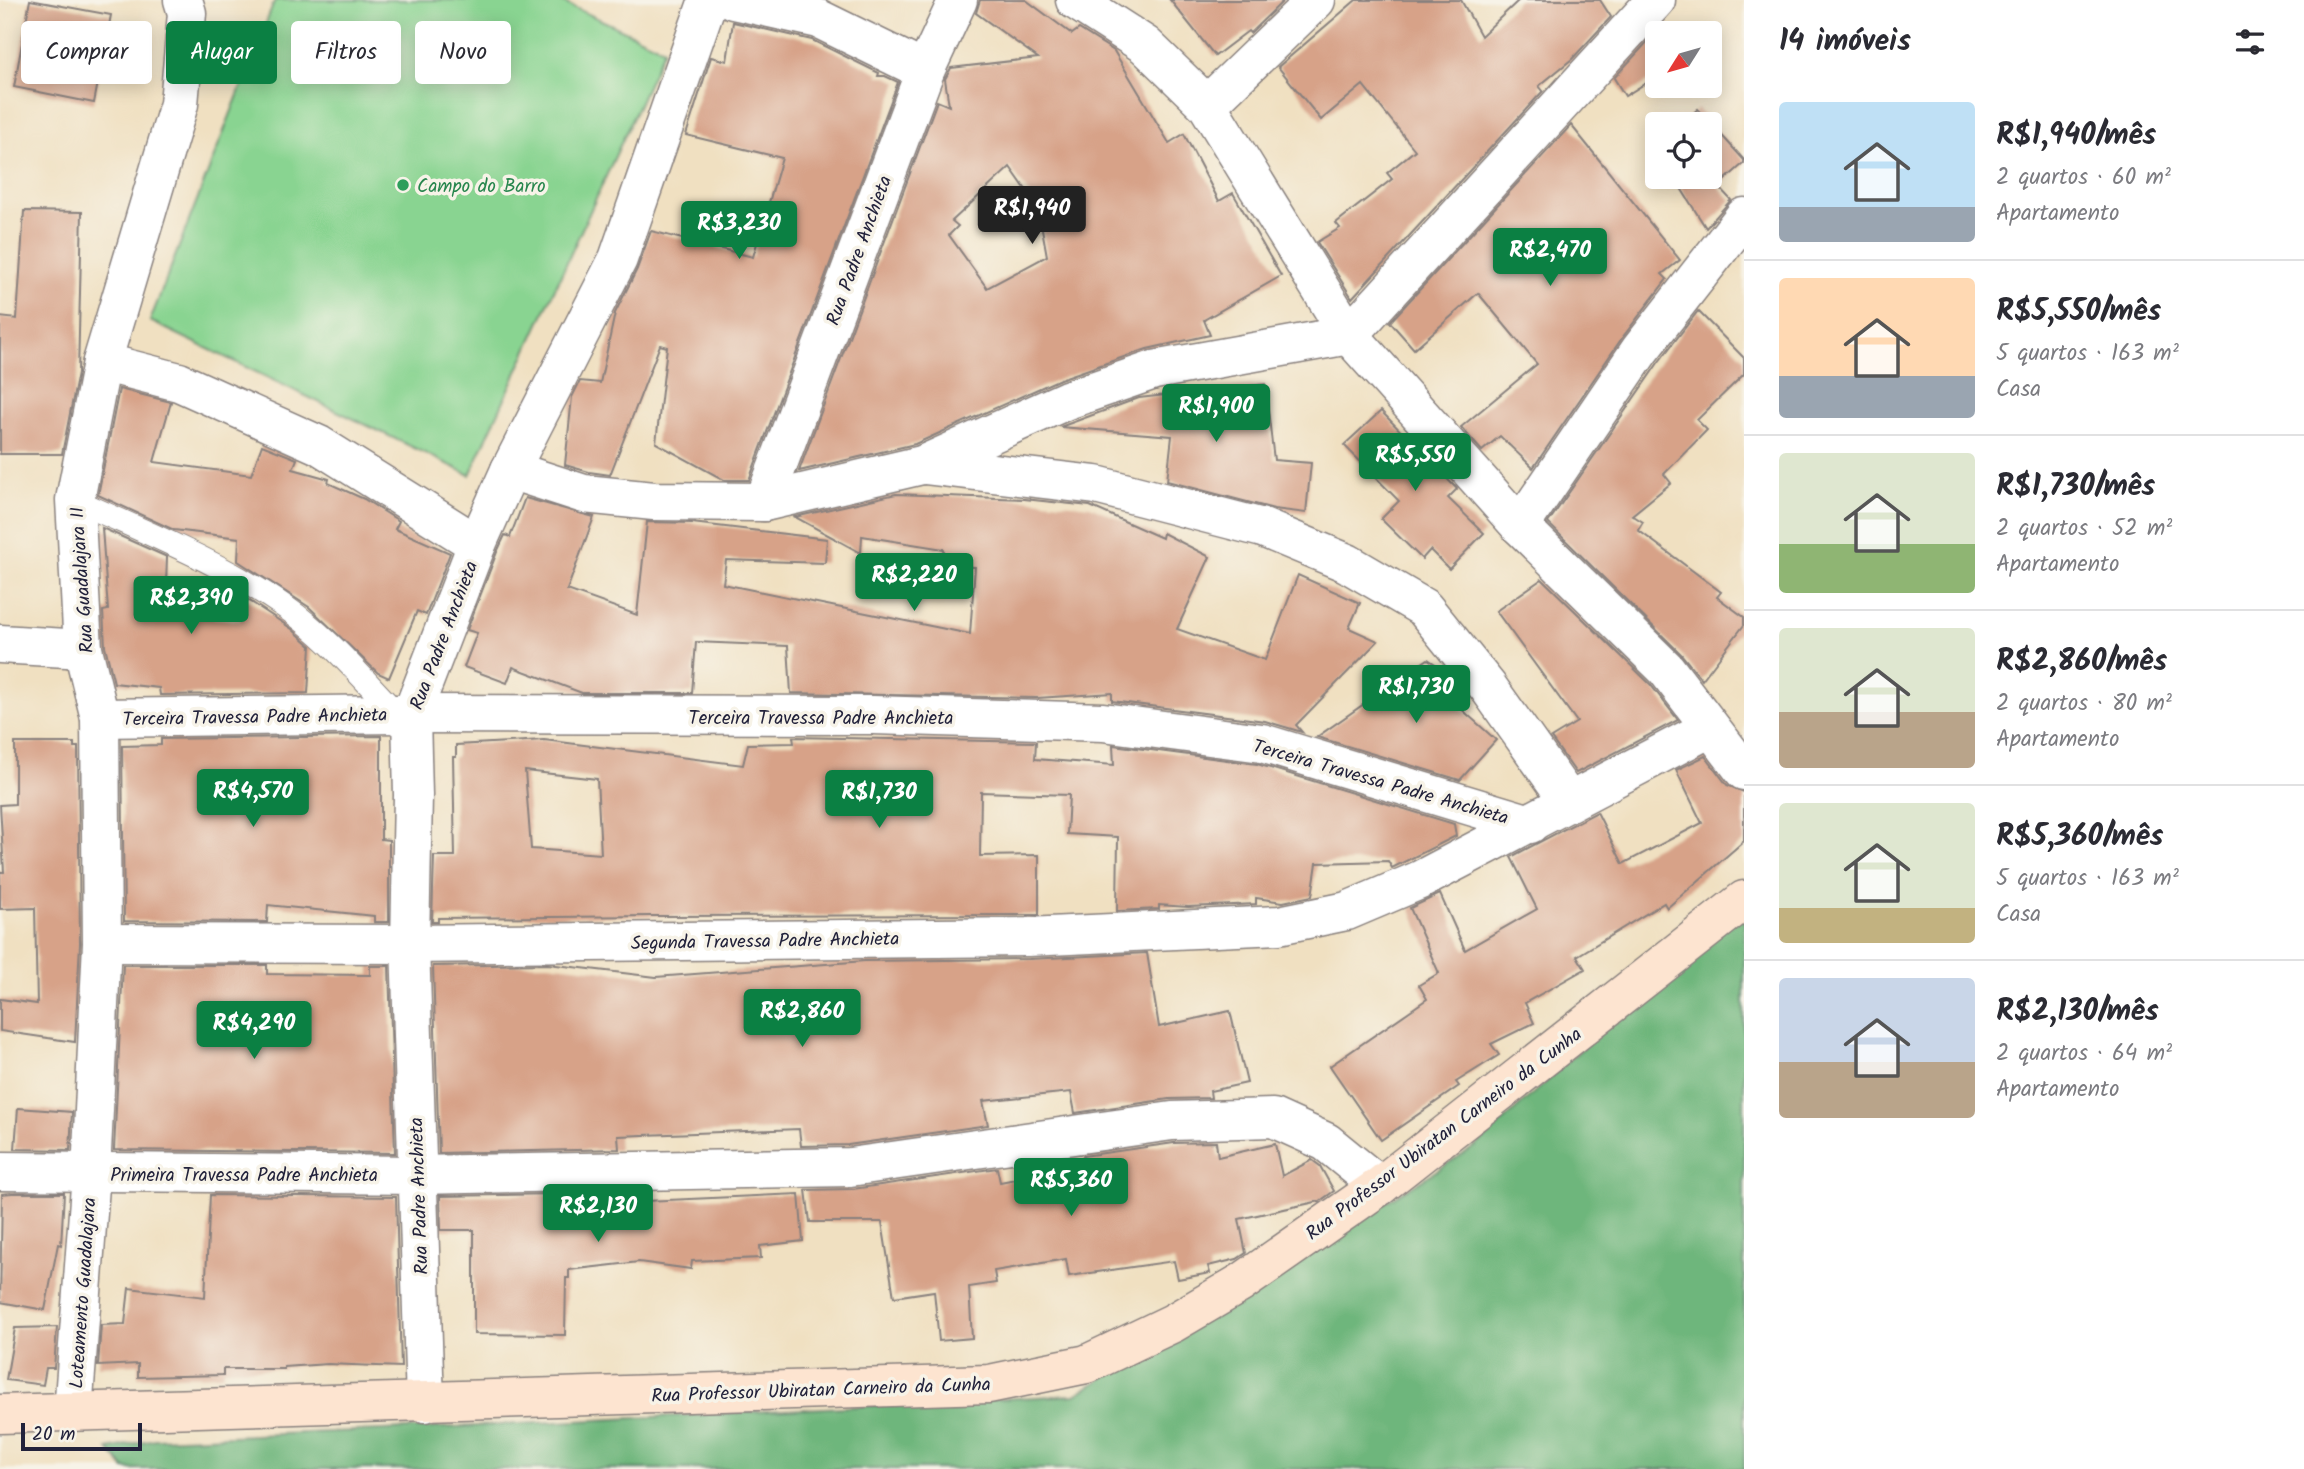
<!DOCTYPE html>
<html lang="pt">
<head>
<meta charset="utf-8">
<style>
  :root { --surface:#fff; --page:#f7f7f7; --text:#2b2b33; --muted:#7c7c81; --line:#e1e1e2; --accent:#0b8043 }
  body { margin:0; font-family:Kalam,sans-serif; background:var(--page); color:var(--text); height:100vh; display:flex; flex-direction:column; font-size:26px; white-space:nowrap }
  * { box-sizing:border-box; margin:0 }
  p { font-size:23px; color:var(--muted) }
  .icon { flex:none; width:38px; height:38px; fill:none; stroke:currentColor; stroke-width:2; stroke-linecap:round; stroke-linejoin:round }
  .map { position:relative; flex:1; overflow:hidden }
  .side { display:flex; flex-direction:column; background:var(--surface); width:560px }
  .side>* { flex:none }
  .top-card { position:absolute; left:21px; top:21px; width:665px; height:63px; display:flex; gap:14px }
  .needle { width:46px; rotate:233deg }
  .controls { position:absolute; left:1645px; top:21px; display:grid; gap:14px }
  .controls a { display:grid; place-items:center; width:77px; height:77px; border-radius:7px; background:var(--surface); box-shadow:0 4px 18px #0003; font-size:35px }
  .scale { position:absolute; left:21px; bottom:18px; width:121px; box-sizing:border-box; padding-left:7px; border:4px solid #22223b; border-top:0; font-size:19px; line-height:24px; white-space:nowrap; color:#22223b; -webkit-text-stroke:5px #f7f3e8; paint-order:stroke }
  .price { position:absolute; translate:-50% -60px; padding:0 16px; border-radius:7px; background:var(--accent); color:#fff; font-size:23px; line-height:46px; filter:drop-shadow(0 2px 4px #0008) }
  .price::after { content:''; position:absolute; left:50%; top:42px; width:21px; height:16px; margin-left:-10px; background:inherit; clip-path:polygon(0 0,100% 0,50% 100%) }
  .price.selected { background:#222; color:#fff }
  ul { padding:0; list-style:none }
  li { display:flex; align-items:center; gap:21px; height:175px; padding:0 35px }
  li+li { border-top:2px solid var(--line) }
  li span { display:grid; place-items:center; flex:none; width:196px; height:140px; border-radius:7px; color:#555 }
  li>.icon { margin-inline-start:auto }
  span .icon { width:84px; height:84px; fill:#fffc; stroke-width:1 }
  li b { font-size:30px }
  h2 { display:flex; justify-content:space-between; align-items:center; height:84px; padding:0 35px; font-size:30px }
  .tag { padding:0 24px; border-radius:7px; background:var(--surface); box-shadow:0 4px 18px #0003; font-size:24px; line-height:63px }
  .tag.selected { background:var(--accent); color:#fff }
  main { display:flex; flex:1; min-height:0 }
  .map>svg:first-child { display:block }
  .green { fill:#89d491; stroke:#567b66; stroke-width:2 }
  .forest { fill:#6eb67b; stroke:#486c5b; stroke-width:2 }
  .building { fill:#d7a288; fill-rule:evenodd }
  .lines { fill:none; stroke-linecap:round; stroke-linejoin:round }
  .lane-casing { stroke:#89817e; stroke-width:25 }
  .street-casing { stroke:#89817e; stroke-width:41 }
  .secondary-casing { stroke:#89817e; stroke-width:41 }
  .lane { stroke:#fff; stroke-width:23 }
  .street { stroke:#fff; stroke-width:38 }
  .secondary { stroke:#fde4d0; stroke-width:38 }
  .leisure-dot { fill:#2e9e5b; stroke:#f7f3e8; stroke-width:2.5 }
  .labels { text-anchor:middle; stroke-width:7; stroke-linejoin:round; paint-order:stroke }
  .leisure-label { font-size:19px; fill:#27864d; stroke:#f7f3e8; text-anchor:start }
  .street-label { font-size:19px; fill:#22223b; stroke:#f7f3e8 }
</style>
</head>
<body>
<main>
<div class="map">
<svg width="1744" height="1469" viewBox="0 0 1744 1469">
  <rect width="100%" height="100%" fill="#f7f3e8"/>
  <filter id="ink" filterUnits="userSpaceOnUse"><feTurbulence type="fractalNoise" baseFrequency=".0143" numOctaves="2"/><feDisplacementMap in="SourceGraphic" scale="14" xChannelSelector="R" yChannelSelector="G"/><feConvolveMatrix kernelMatrix="1 2 1 2 8 2 1 2 1" color-interpolation-filters="sRGB"/></filter>
  <filter id="wash" filterUnits="userSpaceOnUse"><feTurbulence type="fractalNoise" baseFrequency=".00686" numOctaves="4" result="noise"/><feDisplacementMap in="SourceGraphic" scale="28" xChannelSelector="R" yChannelSelector="G"/><feGaussianBlur stdDeviation="1.57" result="paint"/><feColorMatrix in="noise" values="0 0 0 0 0 0 0 0 0 0 0 0 0 0 0 0 0 1.4 0 .05"/><feComposite in="paint" operator="in"/></filter>
  <g filter="url(#wash)">
    <rect width="100%" height="100%" fill="#f0e0c1"/>
    <polygon class="green" points="275,0 558,0 664,49 470,475 150,321"/>
    <polygon class="forest" points="1735,907 1744,920 1744,1469 125,1469 108,1449 155,1439 458,1427 1075,1395 1476,1146"/>
    <g id="blocks">
      <g class="building">
        <polygon points="30,0 111,15 94,103 14,87"/>
        <path d="M980,0h46l46,34 7,-5 35,22 55,92 15,-9 35,67 14,-8 48,83 -77,44 6,15 -63,14 -87,30 -145,65 -116,27 138,-370 12,5 -4,-27 6,-11 87,-10 -62,-45zM1010,167l28,40 9,49 -60,32 -38,-53 9,-9 -6,-5z"/>
        <polygon points="1170,0 1284,0 1250,33 1248,31 1215,56"/>
        <polygon points="1356,0 1461,0 1481,36 1519,0 1600,0 1611,17 1572,59 1539,86 1543,91 1352,298 1317,242 1340,228 1336,223 1392,179 1387,173 1415,150 1363,85 1321,120 1278,67"/>
        <polygon points="733,22 812,40 879,73 878,76 885,76 898,82 749,480 724,480 656,443 667,347 660,345 610,475 589,472 565,465 572,397 580,381 600,383 615,313 637,269 651,231 753,257 782,158 686,135 711,57 727,61"/>
        <polygon points="1662,26 1670,33 1657,33 1657,76 1625,96 1614,78"/>
        <polygon points="1698,109 1744,160 1744,163 1718,186 1731,200 1706,228 1674,177 1710,177 1710,124 1681,124"/>
        <polygon points="1571,125 1680,260 1662,274 1667,279 1622,338 1533,468 1500,436 1482,451 1461,427 1537,364 1478,293 1414,349 1390,322"/>
        <polygon points="24,211 82,212 78,373 62,454 0,454 0,317 17,319"/>
        <polygon points="1698,311 1744,358 1744,374 1697,420 1707,430 1664,474 1671,483 1632,515 1643,522 1638,530 1721,592 1717,597 1744,617 1744,625 1702,680 1681,654 1548,523 1658,363"/>
        <polygon points="1265,384 1274,460 1311,463 1306,513 1274,509 1167,481 1172,436 1060,427 1139,398"/>
        <polygon points="119,389 171,402 154,462 251,475 262,445 297,459 293,469 329,479 328,483 364,499 399,521 395,529 450,553 426,615 417,611 389,678 378,673 309,607 238,561 239,538 174,530 98,495"/>
        <polygon points="1381,411 1457,489 1448,498 1484,533 1449,569 1430,550 1422,559 1381,519 1399,501 1344,445"/>
        <polygon points="896,494 1024,499 1090,506 1162,538 1163,533 1210,557 1177,629 1265,660 1298,575 1360,603 1349,628 1378,641 1296,725 1302,732 1265,721 1112,701 1112,693 1037,698 791,693 788,646 696,642 692,693 582,693 513,667 507,683 464,667 477,633 467,630 497,552 505,535 510,537 525,498 594,517 567,590 637,615 647,522 692,523 827,539 825,563 726,560 723,584 970,634 975,567 944,566 944,549 862,536 861,553 795,517"/>
        <polygon points="102,528 167,557 165,612 240,621 239,594 292,629 311,646 308,693 160,695 159,688 114,683 105,646 103,611 108,610"/>
        <polygon points="1542,579 1650,684 1678,720 1576,773 1551,738 1577,722 1496,611"/>
        <polygon points="1428,659 1450,674 1460,687 1448,697 1496,740 1460,780 1317,737"/>
        <polygon points="381,736 381,839 389,840 389,922 374,922 374,916 268,905 267,922 124,921 122,746 161,745 161,739"/>
        <path d="M793,737l243,5 -1,17 79,6 -1,-20 144,19 197,60 2,12 -64,32 -4,-7 -71,2 -5,33 -29,6 -27,-4v6l-68,3 -29,-2v4l-42,2 1,-74 -51,-3 2,-39 -88,-3 -1,64 59,-1v60l-387,1 -214,2v4h-6l2,-66h21l-2,-99h3v-12l88,-5 199,25 5,-21 46,-1zM525,771l72,8 4,75 -70,-5z"/>
        <polygon points="15,743 74,743 74,747 78,747 80,943 75,1042 0,1031 0,999 37,1004 35,908 0,909 0,872 4,872 0,805 15,804"/>
        <polygon points="1705,756 1727,785 1744,792 1744,841 1667,908 1664,903 1577,956 1585,969 1525,1003 1534,1023 1491,1044 1499,1055 1456,1082 1459,1086 1381,1140 1330,1066 1427,999 1419,985 1439,973 1410,908 1440,894 1465,950 1537,909 1511,857 1597,812 1623,864 1702,823 1676,770"/>
        <polygon points="1147,953 1159,1027 1230,1011 1247,1083 1210,1091 1211,1098 1169,1099 1075,1113 1071,1092 983,1101 988,1125 848,1145 801,1146 799,1129 618,1136 619,1149 439,1153 433,966 548,964 656,977 865,961 1029,959"/>
        <polygon points="123,965 267,965 267,974 370,975 370,966 389,966 395,1153 114,1150"/>
        <polygon points="18,1108 72,1112 70,1150 15,1149"/>
        <polygon points="1216,1142 1218,1157 1275,1144 1282,1176 1312,1160 1320,1166 1334,1191 1320,1201 1239,1219 1246,1253 1237,1259 1208,1266 1210,1273 1178,1279 1174,1261 1069,1276 1066,1259 994,1271 996,1283 969,1287 972,1338 939,1341 934,1291 894,1297 882,1222 810,1222 806,1190 853,1189 997,1168 1000,1182 1085,1166 1083,1156 1174,1143"/>
        <polygon points="12,1193 64,1193 61,1245 58,1244 45,1310 0,1302 2,1194"/>
        <polygon points="623,1193 623,1196 646,1195 646,1201 799,1194 803,1241 760,1246 761,1258 692,1261 691,1269 639,1262 569,1270 569,1278 566,1278 565,1335 474,1334 474,1230 441,1230 440,1196"/>
        <polygon points="210,1195 396,1197 401,1367 328,1364 284,1367 284,1369 223,1369 223,1375 138,1377 138,1364 98,1366 101,1325 125,1324 129,1288 205,1297"/>
        <polygon points="57,1327 54,1368 46,1368 43,1385 6,1380 15,1328"/>
      </g>
    </g>
  </g>
  <g filter="url(#ink)">
    <use href="#blocks" fill-opacity="0" stroke="#89817e" stroke-width="2"/>
    <g class="lines">
      <g class="lane-casing">
        <path id="lane" d="M75,500c71,33 146,62 210,107 42,29 77,71 112,107"/>
      </g>
      <g class="street-casing">
        <g id="street">
          <polyline points="733,0 819,19 925,71"/>
          <polyline points="1075,0 1145,45 1207,105 1349,335 1520,526 1666,669 1744,771"/>
          <polyline points="1207,105 1316,0"/>
          <polyline points="102,362 179,382 319,445 477,544"/>
          <polyline points="924,465 1096,485 1263,528 1347,563 1424,608 1488,687 1569,801"/>
          <polyline points="510,470 584,494 654,501 764,502 922,465 1067,400 1154,370 1349,335 1656,0"/>
          <polyline points="764,502 925,71 958,0"/>
          <polyline points="1520,526 1640,350 1744,217"/>
          <polyline points="0,644 83,649"/>
          <polyline points="100,718 397,714 873,715 1103,722 1262,743 1530,824"/>
          <polyline points="102,943 410,944 1028,937 1279,925 1347,911 1420,880 1710,728"/>
          <polyline points="0,1171 416,1175 850,1167 1172,1121 1273,1118 1326,1142 1380,1186"/>
          <polyline points="425,1403 410,944 413,795 411,716 477,544 510,470 618,259 708,0"/>
          <polyline points="73,1412 91,1173 102,943 100,718 83,649 75,500 102,362 179,104 187,13 183,0"/>
        </g>
      </g>
      <g class="secondary-casing">
        <polyline id="secondary" points="0,1414 989,1384 1087,1364 1173,1323 1241,1283 1380,1186 1744,900"/>
      </g>
      <use href="#lane" class="lane"/>
      <use href="#street" class="street"/>
      <use href="#secondary" class="secondary"/>
    </g>
  </g>
  <circle class="leisure-dot" cx="403" cy="185" r="7"/>
  <g class="labels">
    <g class="leisure-label">
      <text x="417" y="192">Campo do Barro</text>
    </g>
    <g class="street-label">
      <text transform="translate(858 250) rotate(-70)" y="7">Rua Padre Anchieta</text>
      <text transform="translate(81 580) rotate(-94)" y="7">Rua Guadalajara II</text>
      <text transform="translate(443 635) rotate(-69)" y="7">Rua Padre Anchieta</text>
      <text transform="translate(255 716) rotate(-1)" y="7">Terceira Travessa Padre Anchieta</text>
      <text x="821" y="724">Terceira Travessa Padre Anchieta</text>
      <text transform="translate(1381 781) rotate(16)" y="7">Terceira Travessa Padre Anchieta</text>
      <text transform="translate(765 940) rotate(-1)" y="7">Segunda Travessa Padre Anchieta</text>
      <text transform="translate(1443 1133) rotate(-37)" y="7">Rua Professor Ubiratan Carneiro da Cunha</text>
      <text x="244" y="1181">Primeira Travessa Padre Anchieta</text>
      <text transform="translate(418 1196) rotate(-92)" y="7">Rua Padre Anchieta</text>
      <text transform="translate(82 1293) rotate(-86)" y="7">Loteamento Guadalajara</text>
      <text transform="translate(821 1389) rotate(-2)" y="7">Rua Professor Ubiratan Carneiro da Cunha</text>
    </g>
  </g>
</svg>
<div class="controls">
<a><svg class="needle" viewBox="-14 -14 28 28"><path d="M0-13l5 13h-10z" fill="#e53935"/><path d="M0 13l5-13h-10z" fill="#7c7c81"/></svg></a>
<a><svg class="icon" aria-label="locate" viewBox="0 0 24 24"><circle cx="12" cy="12" r="6"/><path d="M12 2v4M12 18v4M2 12h4M18 12h4"/></svg></a>
</div>
<div class="scale">20 m</div>
<b class="price selected" style="left:1032px;top:246px">R$1,940</b>
<b class="price" style="left:739px;top:261px">R$3,230</b>
<b class="price" style="left:1550px;top:288px">R$2,470</b>
<b class="price" style="left:1216px;top:444px">R$1,900</b>
<b class="price" style="left:1415px;top:493px">R$5,550</b>
<b class="price" style="left:914px;top:613px">R$2,220</b>
<b class="price" style="left:191px;top:636px">R$2,390</b>
<b class="price" style="left:1416px;top:725px">R$1,730</b>
<b class="price" style="left:253px;top:829px">R$4,570</b>
<b class="price" style="left:879px;top:830px">R$1,730</b>
<b class="price" style="left:802px;top:1049px">R$2,860</b>
<b class="price" style="left:254px;top:1061px">R$4,290</b>
<b class="price" style="left:1071px;top:1218px">R$5,360</b>
<b class="price" style="left:598px;top:1244px">R$2,130</b>
<div class="top-card">
<a class="tag">Comprar</a>
<a class="tag selected">Alugar</a>
<a class="tag">Filtros</a>
<a class="tag">Novo</a>
</div>
</div>
<section class="side">
<h2>14 imóveis<svg class="icon" aria-label="filters" viewBox="0 0 24 24"><path d="M4 7h16M4 17h16"/><circle cx="9" cy="7" r="2"/><circle cx="15" cy="17" r="2"/></svg></h2>
<ul>
<li><span style="background:linear-gradient(#bfe0f5 75%,#9aa5b1 0)"><svg class="icon" aria-label="home" viewBox="0 0 24 24"><path d="M3 11l9-7 9 7M6 9v11h12V9"/></svg></span><div><b>R$1,940/mês</b><p>2 quartos · 60 m²</p><p>Apartamento</p></div></li>
<li><span style="background:linear-gradient(#ffd9b3 70%,#9aa5b1 0)"><svg class="icon" aria-label="home" viewBox="0 0 24 24"><path d="M3 11l9-7 9 7M6 9v11h12V9"/></svg></span><div><b>R$5,550/mês</b><p>5 quartos · 163 m²</p><p>Casa</p></div></li>
<li><span style="background:linear-gradient(#dfe7d0 65%,#8fb573 0)"><svg class="icon" aria-label="home" viewBox="0 0 24 24"><path d="M3 11l9-7 9 7M6 9v11h12V9"/></svg></span><div><b>R$1,730/mês</b><p>2 quartos · 52 m²</p><p>Apartamento</p></div></li>
<li><span style="background:linear-gradient(#dfe7d0 60%,#b9a48a 0)"><svg class="icon" aria-label="home" viewBox="0 0 24 24"><path d="M3 11l9-7 9 7M6 9v11h12V9"/></svg></span><div><b>R$2,860/mês</b><p>2 quartos · 80 m²</p><p>Apartamento</p></div></li>
<li><span style="background:linear-gradient(#dfe7d0 75%,#c2b280 0)"><svg class="icon" aria-label="home" viewBox="0 0 24 24"><path d="M3 11l9-7 9 7M6 9v11h12V9"/></svg></span><div><b>R$5,360/mês</b><p>5 quartos · 163 m²</p><p>Casa</p></div></li>
<li><span style="background:linear-gradient(#c9d6e8 60%,#b9a48a 0)"><svg class="icon" aria-label="home" viewBox="0 0 24 24"><path d="M3 11l9-7 9 7M6 9v11h12V9"/></svg></span><div><b>R$2,130/mês</b><p>2 quartos · 64 m²</p><p>Apartamento</p></div></li>
</ul>
</section>
</main>
</body>
</html>
